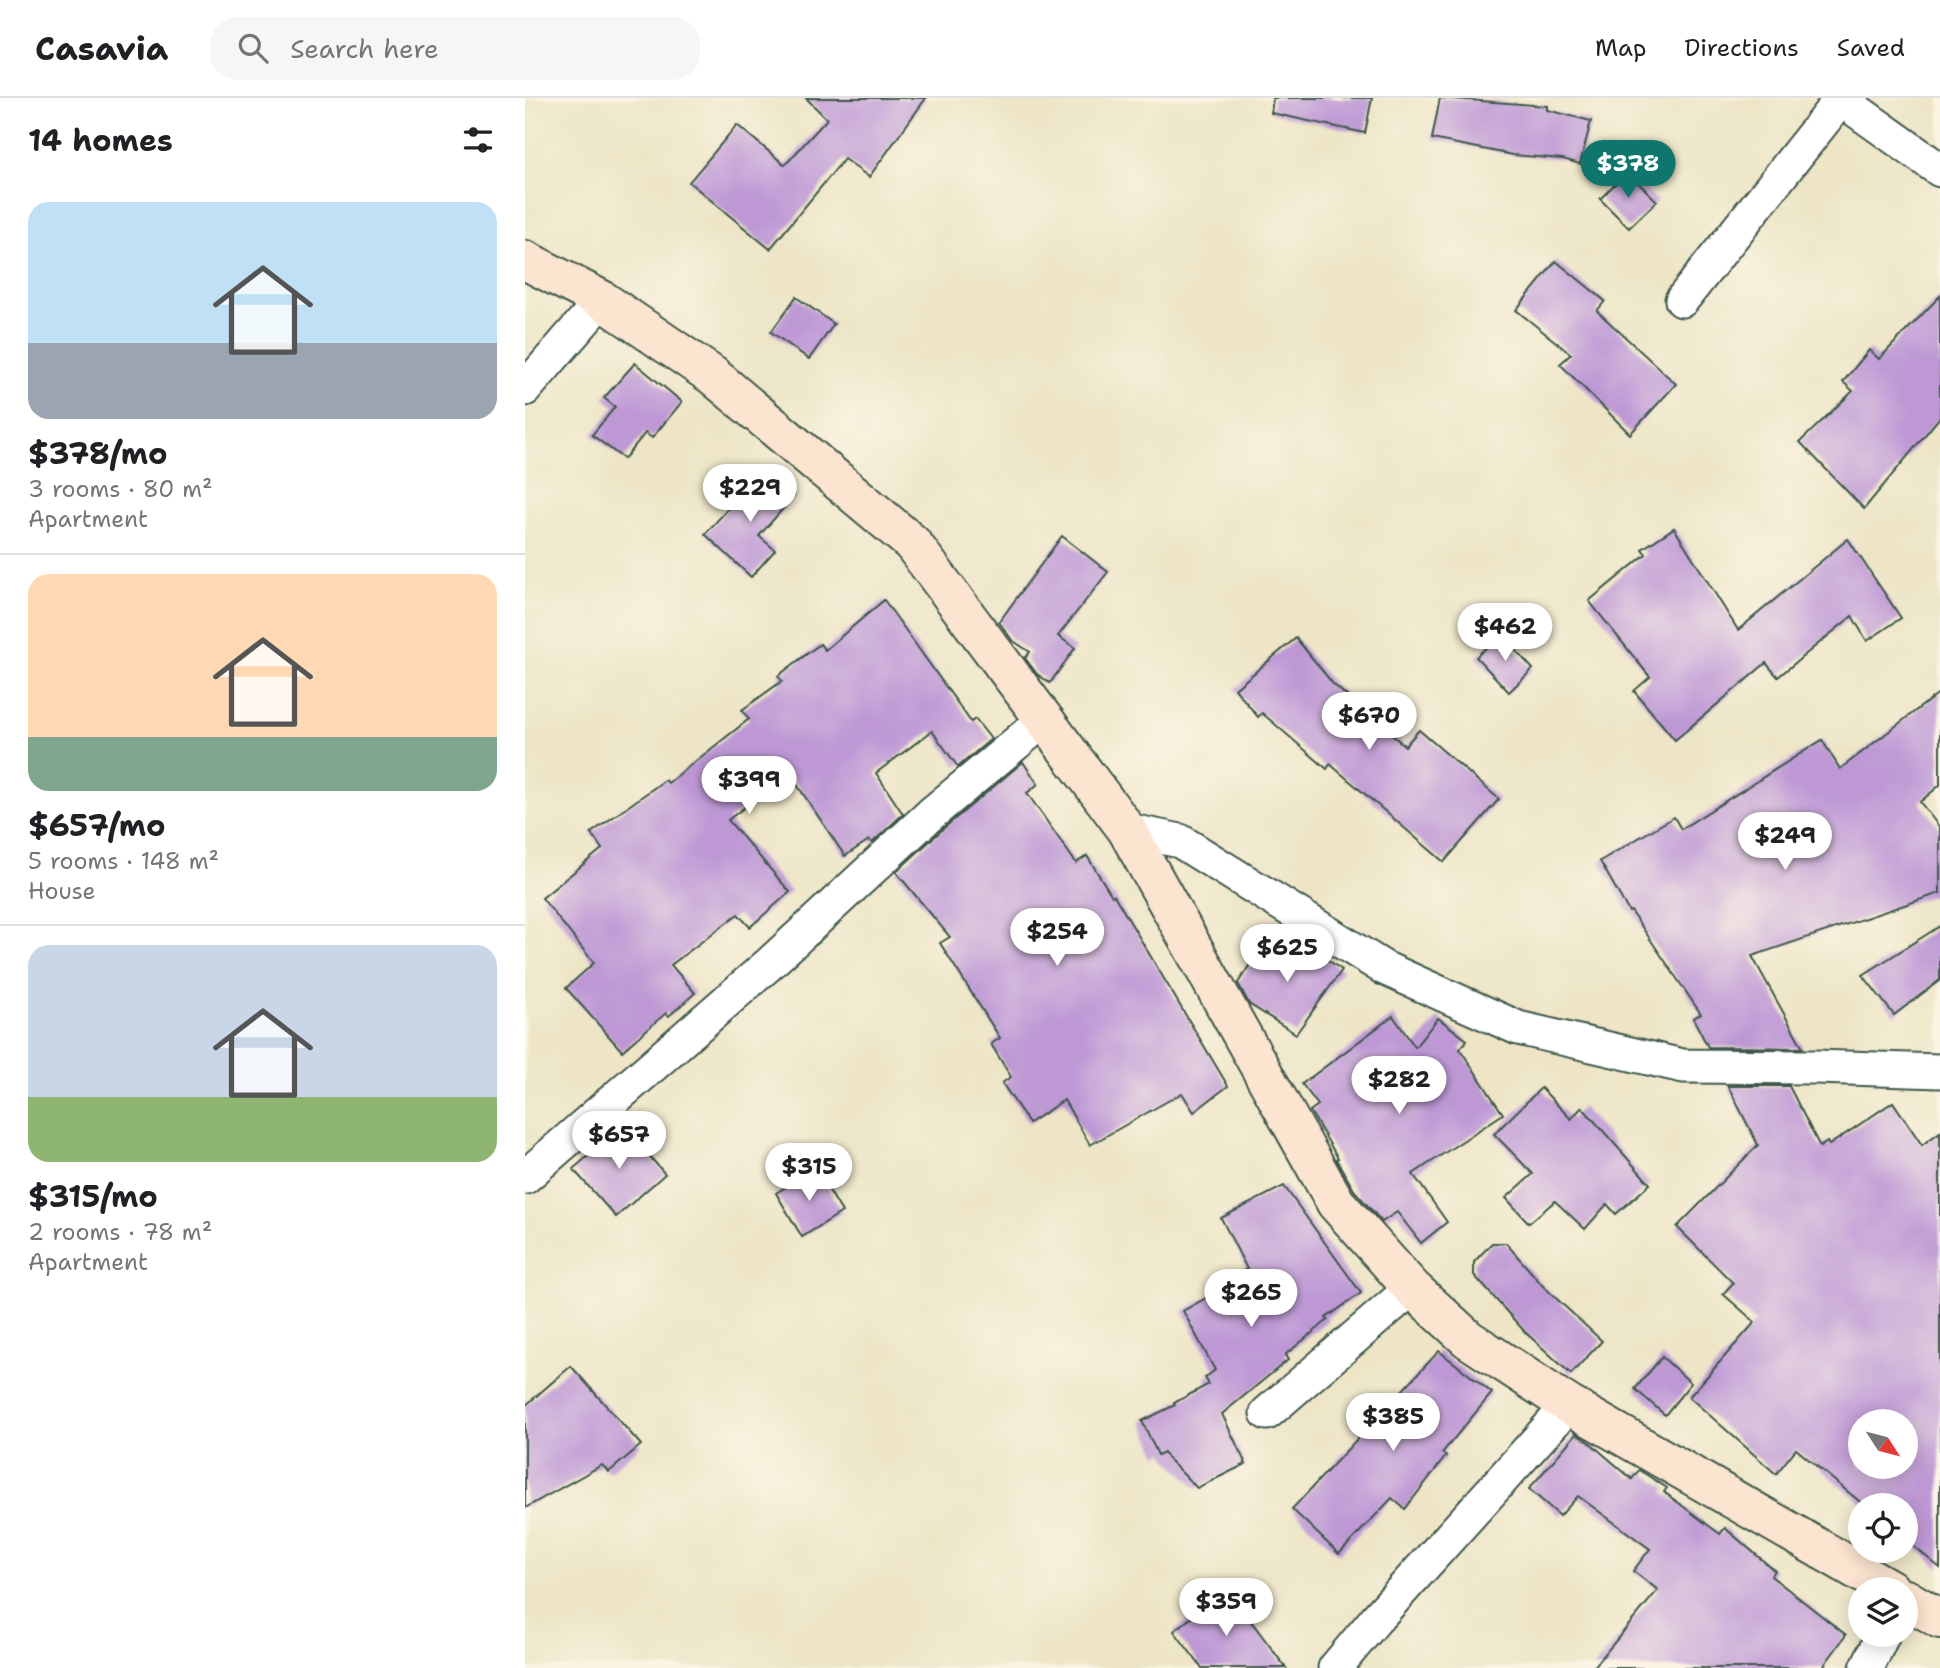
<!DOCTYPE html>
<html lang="en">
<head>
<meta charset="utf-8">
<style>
  :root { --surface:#fff; --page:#f6f6f6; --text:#202124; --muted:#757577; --line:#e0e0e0; --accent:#0f766e }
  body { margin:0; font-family:"Shantell Sans",sans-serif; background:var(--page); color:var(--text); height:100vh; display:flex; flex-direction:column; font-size:26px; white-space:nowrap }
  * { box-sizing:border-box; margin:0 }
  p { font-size:23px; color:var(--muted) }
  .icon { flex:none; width:38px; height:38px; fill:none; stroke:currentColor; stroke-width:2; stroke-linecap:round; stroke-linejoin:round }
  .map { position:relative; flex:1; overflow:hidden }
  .drawer { display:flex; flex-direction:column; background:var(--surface); width:525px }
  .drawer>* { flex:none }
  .needle { width:46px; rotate:126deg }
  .tools { position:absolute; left:1323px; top:1311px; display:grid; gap:14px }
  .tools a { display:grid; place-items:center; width:70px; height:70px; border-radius:50%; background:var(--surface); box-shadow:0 4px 18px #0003; font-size:35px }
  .price { position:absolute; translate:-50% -60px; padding:0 16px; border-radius:24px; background:#fff; color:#222; font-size:23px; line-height:46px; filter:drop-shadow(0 2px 4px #0008) }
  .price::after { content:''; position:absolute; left:50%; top:42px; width:21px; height:16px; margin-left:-10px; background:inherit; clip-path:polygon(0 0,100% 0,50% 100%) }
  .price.on { background:var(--accent); color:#fff }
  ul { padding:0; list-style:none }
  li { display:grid; align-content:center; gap:14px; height:371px; padding:0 28px }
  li+li { border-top:2px solid var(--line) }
  li span { display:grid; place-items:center; height:217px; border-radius:21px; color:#555 }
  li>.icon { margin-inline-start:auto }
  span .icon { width:126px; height:126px; fill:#fffc; stroke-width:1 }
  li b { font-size:30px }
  h2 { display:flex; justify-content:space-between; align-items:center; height:84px; padding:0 28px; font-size:30px }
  header { display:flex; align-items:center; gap:42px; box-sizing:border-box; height:98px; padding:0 35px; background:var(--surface); border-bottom:2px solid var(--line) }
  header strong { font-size:33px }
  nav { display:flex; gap:38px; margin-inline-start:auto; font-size:24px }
  .search { width:490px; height:63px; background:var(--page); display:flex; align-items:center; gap:18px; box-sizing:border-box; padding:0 24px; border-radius:28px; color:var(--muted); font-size:26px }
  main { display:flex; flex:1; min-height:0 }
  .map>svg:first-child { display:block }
  .building { fill:#bd98d5; fill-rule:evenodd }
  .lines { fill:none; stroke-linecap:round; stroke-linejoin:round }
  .street-casing { stroke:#3e564a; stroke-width:37 }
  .secondary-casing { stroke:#3e564a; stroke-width:42 }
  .street { stroke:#fff; stroke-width:33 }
  .secondary { stroke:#fce5d0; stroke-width:38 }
</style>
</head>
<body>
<header>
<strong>Casavia</strong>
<div class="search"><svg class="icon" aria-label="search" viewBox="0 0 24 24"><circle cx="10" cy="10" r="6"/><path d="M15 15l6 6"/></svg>Search here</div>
<nav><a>Map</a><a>Directions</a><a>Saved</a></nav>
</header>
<main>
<section class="drawer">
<h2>14 homes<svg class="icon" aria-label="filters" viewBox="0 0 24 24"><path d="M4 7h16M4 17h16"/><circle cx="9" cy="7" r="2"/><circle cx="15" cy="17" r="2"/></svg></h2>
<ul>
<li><span style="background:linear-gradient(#bfe0f5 65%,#9aa5b1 0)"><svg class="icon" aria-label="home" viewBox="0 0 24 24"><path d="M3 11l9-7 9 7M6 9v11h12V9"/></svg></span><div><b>$378/mo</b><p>3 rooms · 80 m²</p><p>Apartment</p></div></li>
<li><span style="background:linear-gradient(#ffd9b3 75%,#7fa58c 0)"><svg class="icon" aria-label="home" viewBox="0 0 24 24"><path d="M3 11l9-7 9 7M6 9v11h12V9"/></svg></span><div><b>$657/mo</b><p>5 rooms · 148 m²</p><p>House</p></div></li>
<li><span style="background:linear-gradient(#c9d6e8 70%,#8fb573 0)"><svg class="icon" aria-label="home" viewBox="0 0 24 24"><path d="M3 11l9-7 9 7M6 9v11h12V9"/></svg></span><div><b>$315/mo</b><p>2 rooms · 78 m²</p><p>Apartment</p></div></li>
</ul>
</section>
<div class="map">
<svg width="1415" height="1570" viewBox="0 0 1415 1570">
  <rect width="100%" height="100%" fill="#fcf5e5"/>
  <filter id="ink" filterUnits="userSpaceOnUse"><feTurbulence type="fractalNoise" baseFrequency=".0143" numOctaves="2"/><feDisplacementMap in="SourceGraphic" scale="14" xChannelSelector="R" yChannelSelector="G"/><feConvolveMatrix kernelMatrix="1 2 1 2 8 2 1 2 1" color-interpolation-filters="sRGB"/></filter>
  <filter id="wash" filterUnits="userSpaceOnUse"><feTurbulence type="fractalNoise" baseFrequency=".00686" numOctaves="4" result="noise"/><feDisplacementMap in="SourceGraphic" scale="28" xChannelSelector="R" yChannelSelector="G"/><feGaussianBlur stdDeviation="1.57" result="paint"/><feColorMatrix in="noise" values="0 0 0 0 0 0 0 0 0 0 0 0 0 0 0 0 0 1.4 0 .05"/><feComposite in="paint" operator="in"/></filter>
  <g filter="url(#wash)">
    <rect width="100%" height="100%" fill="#ede5c6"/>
    <g id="blocks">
      <g class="building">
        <polygon points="281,0 401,0 344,79 319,61 245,151 164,84 212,27 260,67 302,21"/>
        <polygon points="748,0 847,0 840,35 746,15"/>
        <polygon points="915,0 1022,8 1022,12 1066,23 1055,66 1038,61 988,57 907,41"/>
        <polygon points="1102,74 1132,103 1104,130 1075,101"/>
        <polygon points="1031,163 1080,203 1072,213 1151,286 1105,336 1035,266 1046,256 991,212"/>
        <polygon points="1415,198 1415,319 1339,411 1275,344 1328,293 1318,284 1344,252 1354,261"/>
        <polygon points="271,199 309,226 284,261 246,234"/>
        <polygon points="110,265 157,304 127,340 120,335 99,361 67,337 90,309 79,300"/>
        <polygon points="242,374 269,398 234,438 250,452 226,479 180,436 212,401 216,404"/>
        <polygon points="1149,430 1213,532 1323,441 1376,520 1342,543 1327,518 1253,579 1241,565 1150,642 1109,593 1125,579 1064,503 1121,456 1117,451"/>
        <polygon points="537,438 583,474 533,538 550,550 525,585 512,576 500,560 505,554 487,542 474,524"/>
        <polygon points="359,502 446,624 450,621 466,641 433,669 407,633 351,675 378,716 347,745 344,742 320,758 264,675 203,722 265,794 225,829 213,816 146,867 170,895 144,918 141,915 97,953 41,890 69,865 17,800 77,751 66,735 140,682 143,685 224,621 217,612 257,583 253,578 295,546 300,552"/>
        <polygon points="976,536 1008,571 984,594 951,559"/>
        <polygon points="771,540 808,586 880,648 894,632 974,701 919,764 805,666 802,671 737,615 733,619 710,591"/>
        <polygon points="1415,594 1415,687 1395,704 1415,730 1415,795 1227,858 1278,950 1183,949 1168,920 1176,916 1106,813 1104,814 1075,763 1149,719 1156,731 1297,642 1315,671"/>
        <polygon points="498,664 513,686 502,695 551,765 562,758 587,798 589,797 703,988 669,1014 657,995 565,1047 539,1002 504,1025 477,985 486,979 466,946 475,940 415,845 425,839 371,774 419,730"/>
        <polygon points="1415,828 1415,882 1369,917 1338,877"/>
        <polygon points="742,840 771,866 784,849 817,872 771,936 724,906 713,885"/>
        <polygon points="868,918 890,949 913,920 942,942 935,951 978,1016 888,1076 922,1124 896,1145 872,1114 857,1124 829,1092 811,1061 813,1060 785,1013 793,1007 777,986"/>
        <path d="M1203,988h61l31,61 7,-5 2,3 64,-43 29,43 18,-13v436l-34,-28v-35h-42l-68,-56 -20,25 -87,-77 66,-75 -32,-28 10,-11 -56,-56 81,-82zM1335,1323h46v45h-46z"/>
        <polygon points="1016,990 1046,1021 1057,1009 1125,1086 1091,1116 1082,1106 1060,1131 1030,1103 1004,1125 981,1100 1008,1076 969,1036"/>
        <polygon points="98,1028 140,1076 91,1119 48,1071"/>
        <polygon points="291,1071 317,1114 277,1139 251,1095"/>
        <polygon points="759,1088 836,1195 801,1220 803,1222 760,1257 763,1262 697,1316 721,1366 672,1390 642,1360 639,1354 633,1357 617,1323 650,1307 649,1305 684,1286 680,1280 690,1272 658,1213 713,1182 710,1177 722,1171 696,1120"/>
        <polygon points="967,1145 981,1145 1018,1188 1077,1243 1046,1276 1000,1234 949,1177 949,1164"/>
        <polygon points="914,1253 967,1295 917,1355 921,1358 880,1411 867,1400 814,1456 767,1411"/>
        <polygon points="1137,1259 1166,1285 1140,1317 1110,1291"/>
        <polygon points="46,1268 116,1347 84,1374 77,1367 0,1410 0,1308"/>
        <polygon points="1051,1336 1064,1344 1107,1381 1114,1372 1142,1390 1139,1394 1195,1436 1200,1430 1250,1473 1246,1478 1321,1537 1297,1570 1068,1570 1133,1492 1108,1473 1125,1451 1053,1398 1035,1418 1004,1391"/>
        <polygon points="701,1493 729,1527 761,1570 677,1570 649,1533"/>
      </g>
    </g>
  </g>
  <g filter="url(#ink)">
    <use href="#blocks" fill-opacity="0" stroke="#3e564a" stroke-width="2"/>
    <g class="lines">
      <g class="street-casing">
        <g id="street">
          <polyline points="1314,0 1415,72"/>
          <polyline points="1157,202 1316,1"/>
          <polyline points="0,291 77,202"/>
          <polyline points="602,732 655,743 859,870 993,930 1158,968 1291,969 1415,973"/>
          <polyline points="0,1079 243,867 406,716 519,622"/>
          <polyline points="742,1315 887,1190"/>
          <polyline points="810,1570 851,1521 1044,1307"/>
          <polyline points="1342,1570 1358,1536"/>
        </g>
      </g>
      <g class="secondary-casing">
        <g id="secondary">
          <polyline points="0,162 77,202 187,277 387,445 602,732 811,1105 887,1190 943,1241 1044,1307 1365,1491"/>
          <polyline points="1381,1501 1415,1521"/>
        </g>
      </g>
      <use href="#street" class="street"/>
      <use href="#secondary" class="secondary"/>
    </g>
  </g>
</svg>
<div class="tools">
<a><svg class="needle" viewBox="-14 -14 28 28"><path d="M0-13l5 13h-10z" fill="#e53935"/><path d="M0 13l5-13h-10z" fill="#757577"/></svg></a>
<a><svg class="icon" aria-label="locate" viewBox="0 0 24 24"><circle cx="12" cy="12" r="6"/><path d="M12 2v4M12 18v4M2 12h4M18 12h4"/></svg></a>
<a><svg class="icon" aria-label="layers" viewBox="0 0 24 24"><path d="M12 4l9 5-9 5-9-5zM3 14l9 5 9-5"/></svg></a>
</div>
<b class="price on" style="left:1103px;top:102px">$378</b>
<b class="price" style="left:225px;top:426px">$229</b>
<b class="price" style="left:980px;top:565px">$462</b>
<b class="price" style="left:844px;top:654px">$670</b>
<b class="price" style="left:224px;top:718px">$399</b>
<b class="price" style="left:1260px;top:774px">$249</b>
<b class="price" style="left:532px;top:870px">$254</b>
<b class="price" style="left:762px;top:886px">$625</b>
<b class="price" style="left:874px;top:1018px">$282</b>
<b class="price" style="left:94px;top:1073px">$657</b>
<b class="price" style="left:284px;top:1105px">$315</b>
<b class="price" style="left:726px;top:1231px">$265</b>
<b class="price" style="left:868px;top:1355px">$385</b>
<b class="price" style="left:701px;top:1540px">$359</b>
</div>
</main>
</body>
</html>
